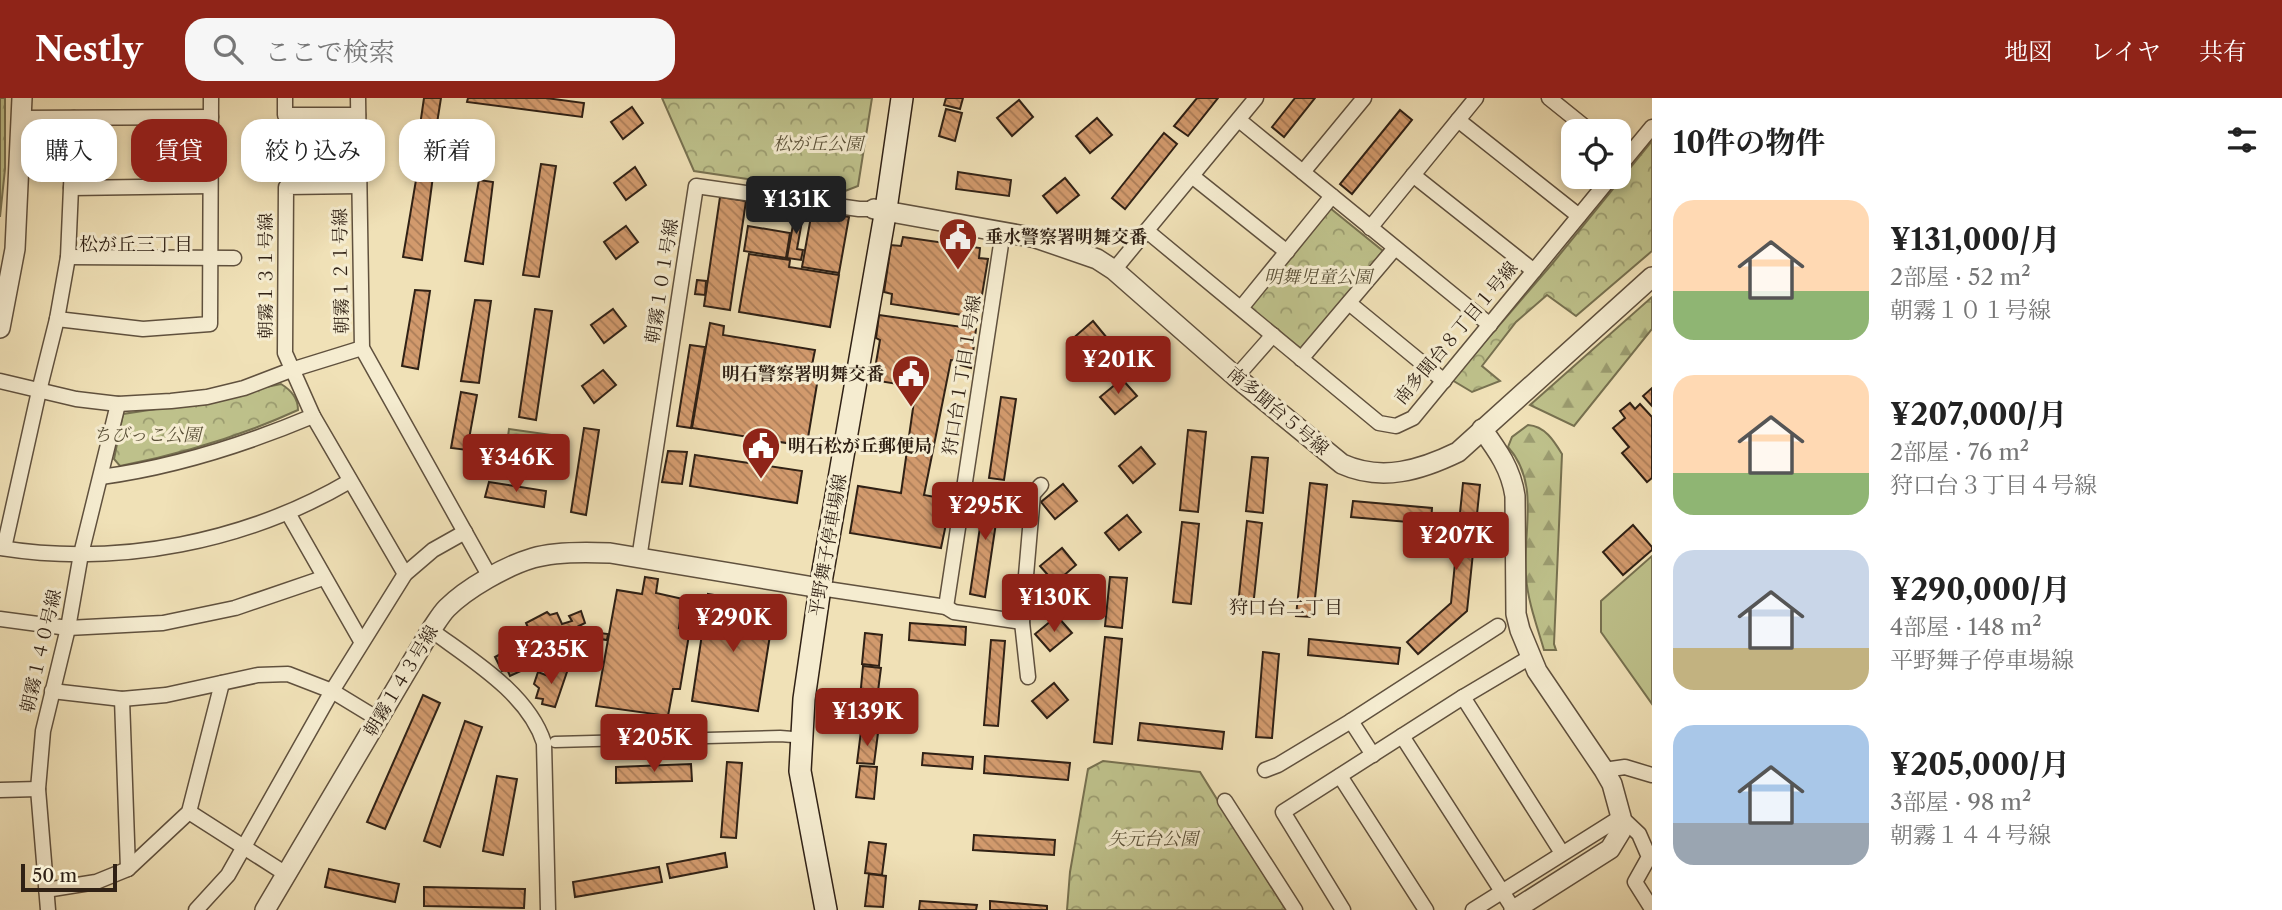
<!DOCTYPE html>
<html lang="ja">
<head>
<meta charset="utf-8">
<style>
  :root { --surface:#fff; --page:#f6f6f6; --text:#222; --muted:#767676; --accent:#8f2418 }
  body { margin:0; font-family:"Libre Caslon Text","Noto Serif JP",serif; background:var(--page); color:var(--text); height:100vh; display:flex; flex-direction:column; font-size:26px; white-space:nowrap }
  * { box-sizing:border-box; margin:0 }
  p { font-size:23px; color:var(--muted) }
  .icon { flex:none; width:38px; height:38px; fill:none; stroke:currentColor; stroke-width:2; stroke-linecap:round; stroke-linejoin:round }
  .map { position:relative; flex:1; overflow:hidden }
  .sheet { display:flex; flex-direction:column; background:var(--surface); width:630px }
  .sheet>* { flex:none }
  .guide { position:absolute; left:21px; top:21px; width:665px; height:63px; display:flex; gap:14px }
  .tools { position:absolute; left:1561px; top:21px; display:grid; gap:14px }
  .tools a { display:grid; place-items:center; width:70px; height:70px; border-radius:14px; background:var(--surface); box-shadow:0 4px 10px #0003; font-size:35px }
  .scale { position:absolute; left:21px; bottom:18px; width:96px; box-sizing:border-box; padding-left:7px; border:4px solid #302115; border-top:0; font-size:19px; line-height:24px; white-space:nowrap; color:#302115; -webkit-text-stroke:5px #f5ecd0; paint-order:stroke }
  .price { position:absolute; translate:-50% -60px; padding:0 16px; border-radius:7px; background:var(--accent); color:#fff; font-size:23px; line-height:46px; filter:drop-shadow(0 2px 4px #0008) }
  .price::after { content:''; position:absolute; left:50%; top:42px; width:21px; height:16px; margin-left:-10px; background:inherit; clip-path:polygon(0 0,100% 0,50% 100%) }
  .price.selected { background:#222; color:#fff }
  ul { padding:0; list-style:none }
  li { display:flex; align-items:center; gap:21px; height:175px; padding:0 21px }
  li span { display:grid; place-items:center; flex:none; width:196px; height:140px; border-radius:21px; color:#555 }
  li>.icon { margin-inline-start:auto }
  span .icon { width:84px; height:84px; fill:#fffc; stroke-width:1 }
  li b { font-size:30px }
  h2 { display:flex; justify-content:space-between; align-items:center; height:84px; padding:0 21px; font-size:30px }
  .pill { padding:0 24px; border-radius:21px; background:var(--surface); box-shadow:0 4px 10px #0003; font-size:24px; line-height:63px }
  .pill.selected { background:var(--accent); color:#fff }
  header { display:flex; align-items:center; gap:42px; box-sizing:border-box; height:98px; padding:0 35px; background:var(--accent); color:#fff }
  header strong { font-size:33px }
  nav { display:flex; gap:38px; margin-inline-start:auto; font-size:24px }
  .search { width:490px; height:63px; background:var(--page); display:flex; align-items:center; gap:18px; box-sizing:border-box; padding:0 24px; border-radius:21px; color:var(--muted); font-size:26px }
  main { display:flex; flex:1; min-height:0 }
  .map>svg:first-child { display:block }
  .forest { fill:url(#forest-firs); stroke:#777150; stroke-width:2 }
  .park { fill:url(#park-crowns); stroke:#777150; stroke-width:2 }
  .garden { fill:#bec18b; stroke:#777150; stroke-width:2 }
  .building { fill:url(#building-back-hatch); stroke:#302115; stroke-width:2 }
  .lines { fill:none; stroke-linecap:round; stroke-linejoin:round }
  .pedestrian-casing { stroke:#60513e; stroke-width:13 }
  .minor-casing { stroke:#60513e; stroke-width:17 }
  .tertiary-casing { stroke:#60513e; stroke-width:22 }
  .secondary-casing { stroke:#302115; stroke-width:24 }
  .pedestrian { stroke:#f5ecd0; stroke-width:10 }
  .minor { stroke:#f5ecd0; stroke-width:14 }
  .tertiary { stroke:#f5ecd0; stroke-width:19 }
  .secondary { stroke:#f5ecd0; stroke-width:21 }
  .labels { text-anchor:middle; stroke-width:6; stroke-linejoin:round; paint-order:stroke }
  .park-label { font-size:18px; font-style:italic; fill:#5b5138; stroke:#f5ecd0 }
  .poi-label { font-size:18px; font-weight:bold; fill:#302115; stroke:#f5ecd0; text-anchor:start }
  .street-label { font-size:18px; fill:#302115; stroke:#f5ecd0 }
  .neighbourhood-label { font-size:19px; fill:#302115; stroke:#f5ecd0 }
</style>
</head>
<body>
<header>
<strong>Nestly</strong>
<div class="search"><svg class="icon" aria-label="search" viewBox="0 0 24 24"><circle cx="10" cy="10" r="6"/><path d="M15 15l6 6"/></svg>ここで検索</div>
<nav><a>地図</a><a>レイヤ</a><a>共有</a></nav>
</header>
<main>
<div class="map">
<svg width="1652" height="812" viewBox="0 0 1652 812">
  <defs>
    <pattern id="forest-firs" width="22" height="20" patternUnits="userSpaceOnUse" patternTransform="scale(1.75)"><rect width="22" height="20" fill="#bec18b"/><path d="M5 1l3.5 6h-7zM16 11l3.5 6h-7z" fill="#9b9c70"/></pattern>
    <pattern id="park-crowns" width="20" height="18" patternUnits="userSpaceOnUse" patternTransform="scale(1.75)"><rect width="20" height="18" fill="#bec18b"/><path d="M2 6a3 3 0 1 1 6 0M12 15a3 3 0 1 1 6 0" fill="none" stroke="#9b9c70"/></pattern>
    <pattern id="building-back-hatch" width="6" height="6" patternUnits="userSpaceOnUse" patternTransform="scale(1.75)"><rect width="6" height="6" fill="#d29a6d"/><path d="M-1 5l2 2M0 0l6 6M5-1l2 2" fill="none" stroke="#ab7d58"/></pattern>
  </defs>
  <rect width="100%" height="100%" fill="#f0e1b7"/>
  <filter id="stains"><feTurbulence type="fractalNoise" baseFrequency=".00286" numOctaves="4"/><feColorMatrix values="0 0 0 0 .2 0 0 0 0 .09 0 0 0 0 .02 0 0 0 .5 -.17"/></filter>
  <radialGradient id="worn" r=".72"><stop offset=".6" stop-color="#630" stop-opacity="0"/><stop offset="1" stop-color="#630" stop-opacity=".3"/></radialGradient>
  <g class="forest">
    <polygon points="1652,199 1652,231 1574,328 1530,307"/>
    <path d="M1528,327c17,1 26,16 34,29l-8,190 2,6h-12c-7,-24 -16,-48 -18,-73 -4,-45 15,-93 -18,-130l4,-10z"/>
  </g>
  <g class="park">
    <polygon points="0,0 5,0 5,71 0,119"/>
    <polygon points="662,0 872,0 858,88 840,95 694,73"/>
    <polygon points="1652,43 1652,153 1576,218 1547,197 1516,224 1482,268 1500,283 1472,294 1452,282 1552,166"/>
    <polygon points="1330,110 1383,153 1302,252 1248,209"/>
    <path d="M281,286c10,6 17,14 17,26 -57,26 -116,44 -178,56l-6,-7 9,-45 46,-7z"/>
    <polygon points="509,331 566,339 560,375 504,368"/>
    <polygon points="1103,663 1200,674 1286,812 1067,812 1070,774 1088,671"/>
  </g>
  <polygon class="garden" points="1652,458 1652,606 1601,534 1601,503"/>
  <g class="building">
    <polygon points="424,0 441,0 431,63 415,62"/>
    <polygon points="468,0 546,0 584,5 582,19 467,4"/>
    <polygon points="946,0 963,0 960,11 944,7"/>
    <polygon points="1197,0 1218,0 1188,38 1174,28"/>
    <polygon points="1295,0 1315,0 1284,39 1272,29"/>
    <polygon points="1019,2 1033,19 1012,38 997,20"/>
    <polygon points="632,9 643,25 623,41 611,24"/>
    <polygon points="946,11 962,15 955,43 939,38"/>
    <polygon points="1400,12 1412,22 1352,96 1340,86"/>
    <polygon points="1097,20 1112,37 1090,55 1076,38"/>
    <polygon points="1164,35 1177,46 1125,111 1112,100"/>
    <polygon points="541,66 556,68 539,179 523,177"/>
    <polygon points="635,69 646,87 626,102 614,85"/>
    <polygon points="958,74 1011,82 1009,98 956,91"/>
    <polygon points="417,76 433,78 422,162 403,159"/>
    <polygon points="1065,80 1079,97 1057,115 1043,98"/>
    <polygon points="479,82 493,84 483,166 465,163"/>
    <polygon points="720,99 746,103 730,212 704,208"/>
    <polygon points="796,110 804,112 797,151 803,152 801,162 787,160"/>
    <polygon points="812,113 849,119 839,175 802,169"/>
    <polygon points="626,128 638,144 616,161 604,144"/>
    <polygon points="748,128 790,135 786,160 744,153"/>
    <polygon points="903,139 980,150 979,160 988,161 980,209 971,208 969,218 891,206 892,196 884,194 891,147 901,148"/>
    <polygon points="749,156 790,162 789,169 839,177 830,229 739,214"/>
    <polygon points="697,182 706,183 705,197 695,196"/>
    <polygon points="415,192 430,193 418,271 402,268"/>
    <polygon points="475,202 491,203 479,285 461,283"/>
    <polygon points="535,211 552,213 536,322 519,319"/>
    <polygon points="613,211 626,228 604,245 591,227"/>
    <polygon points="879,217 976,231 971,270 960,267 960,263 951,262 924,397 951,402 941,450 850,435 858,388 901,395 916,289 873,282 880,242 876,240"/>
    <polygon points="1093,223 1107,240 1085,259 1071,242"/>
    <polygon points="710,225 724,228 723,237 815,252 812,267 820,268 808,340 800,339 799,347 692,330"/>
    <polygon points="690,247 705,249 691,330 677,328"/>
    <polygon points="603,272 616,287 594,305 582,288"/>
    <polygon points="1122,281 1137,298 1115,316 1100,299"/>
    <polygon points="1652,290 1652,308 1643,298"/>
    <polygon points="461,294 477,297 467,352 451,350"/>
    <polygon points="1001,299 1016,301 1004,382 989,380"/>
    <polygon points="1630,305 1635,311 1640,306 1652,319 1652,380 1647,384 1622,355 1629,349 1613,330 1625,320 1620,313"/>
    <polygon points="584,330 599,332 586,417 571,414"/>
    <polygon points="1188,332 1206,334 1198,414 1180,412"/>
    <polygon points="1141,349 1155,366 1133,385 1119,368"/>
    <polygon points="668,353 687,354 682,386 662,384"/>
    <polygon points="695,357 802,373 797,405 690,388"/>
    <polygon points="1252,359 1268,360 1263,415 1246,413"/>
    <polygon points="489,384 546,393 544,409 485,399"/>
    <polygon points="1310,385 1327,387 1313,519 1296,518"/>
    <polygon points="1463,385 1480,387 1467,513 1418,556 1407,544 1451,505"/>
    <polygon points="1063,386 1077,403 1055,421 1041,404"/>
    <polygon points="986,389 1001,391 985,499 970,496"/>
    <polygon points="1353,403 1432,410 1431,426 1351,419"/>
    <polygon points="1127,417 1141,434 1119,452 1105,435"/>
    <polygon points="1247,423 1262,425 1253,509 1238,507"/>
    <polygon points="1182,424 1199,426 1191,506 1173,504"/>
    <polygon points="1633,427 1652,449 1652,452 1623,477 1603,454"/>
    <polygon points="1062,450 1076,467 1055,485 1040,468"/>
    <polygon points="645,479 658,481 656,495 683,501 679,530 690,531 680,591 673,591 668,618 596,608 617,492 642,496"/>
    <polygon points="1110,479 1127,480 1122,530 1105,528"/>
    <polygon points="708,496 746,502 745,507 774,512 758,613 692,603"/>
    <polygon points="581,513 585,525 575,530 582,545 510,578 507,571 502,573 495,559 532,539 526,525 547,514 550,517 557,515 562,526 572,523 569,518"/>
    <polygon points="1057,518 1072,535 1050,553 1035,536"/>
    <polygon points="910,525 966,529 965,547 909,542"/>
    <polygon points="576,532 608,536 607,542 580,538"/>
    <polygon points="865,535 882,537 879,568 862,566"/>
    <polygon points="1105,539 1122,541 1112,646 1094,644"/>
    <polygon points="1309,541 1400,550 1398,566 1308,557"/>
    <polygon points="991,542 1005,543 998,628 984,627"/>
    <polygon points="1263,554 1279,556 1272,640 1256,639"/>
    <polygon points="557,568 568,571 555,609 542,606 543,601 536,600 539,590 534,586 538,574 551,579"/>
    <polygon points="863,568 881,570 877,601 860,600"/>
    <polygon points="1054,585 1068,602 1047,620 1032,603"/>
    <polygon points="423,597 440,605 385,731 367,724"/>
    <polygon points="862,601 879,602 876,634 859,632"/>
    <polygon points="465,623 482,629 440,749 424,743"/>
    <polygon points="1140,625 1224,634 1222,651 1138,642"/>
    <polygon points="861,633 878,635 874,666 857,665"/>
    <polygon points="923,655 973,659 972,671 922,667"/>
    <polygon points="985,658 1070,665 1068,682 984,675"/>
    <polygon points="727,664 742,665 736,740 721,739"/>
    <polygon points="691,666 692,683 616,685 616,669"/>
    <polygon points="860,668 877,669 874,701 856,699"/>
    <polygon points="497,678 517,681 503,757 483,753"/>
    <polygon points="974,737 1055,742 1054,757 973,752"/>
    <polygon points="869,744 886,746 882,777 865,775"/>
    <polygon points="725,755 727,769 670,780 667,766"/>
    <polygon points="659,769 662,784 575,799 573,784"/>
    <polygon points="329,771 399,786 395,804 325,789"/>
    <polygon points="869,776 886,778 883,809 865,808"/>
    <polygon points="424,789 525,791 524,810 424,808"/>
    <polygon points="920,803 977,807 976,812 919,812"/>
    <polygon points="990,803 1047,808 1047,812 990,812"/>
  </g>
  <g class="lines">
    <g class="pedestrian-casing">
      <polyline id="pedestrian" points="555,644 780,638 793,639"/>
    </g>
    <g class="minor-casing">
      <g id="minor">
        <polyline points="285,0 285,17 358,17"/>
        <polyline points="358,0 362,250 490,479"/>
        <polyline points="1549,0 1590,33"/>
        <polyline points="22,20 211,19"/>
        <polyline points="1239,22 1490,227"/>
        <polyline points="1458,22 1579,118"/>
        <polyline points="1619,69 1652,29"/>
        <polyline points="1303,74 1364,0"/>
        <polyline points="1413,77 1534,173"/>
        <polyline points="1192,78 1287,154"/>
        <polyline points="358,88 286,89 285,255 313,318 405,476"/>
        <polyline points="71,90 210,88"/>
        <polyline points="1370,130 1476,0"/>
        <polyline points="1147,133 1379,325 1396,328 1413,320 1611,79"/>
        <polyline points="68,159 234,160"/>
        <polyline points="1114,172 1256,0"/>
        <polyline points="1349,205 1444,283"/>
        <polyline points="1241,210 1332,98"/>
        <polyline points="57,221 143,231 210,226 211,0"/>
        <polyline points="1301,261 1395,150"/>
        <polyline points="1236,279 1273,237"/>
        <polyline points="0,283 76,301 118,306 171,303 207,299 244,290 291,272 362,250"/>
        <path d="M101,379c74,-10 143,-32 212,-61"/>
        <polyline points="288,415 361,543"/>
        <path d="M0,450c119,19 246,-6 350,-67"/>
        <polyline points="4,450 39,293 57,221 68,159 74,20"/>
        <polyline points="639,461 696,88 859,111 874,111"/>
        <polyline points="820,490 946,509 1003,133"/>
        <polyline points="946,509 954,514 1022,524"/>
        <polyline points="0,521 68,530 163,525 235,510 323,480"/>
        <path d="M431,532c39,29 97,63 113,113l4,167"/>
        <polyline points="1028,579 1022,524 1033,396 1041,387"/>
        <polyline points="52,593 122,601 166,597 258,577 288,576 332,593 378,621"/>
        <polyline points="1463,599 1562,755"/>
        <polyline points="122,601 128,771"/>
        <polyline points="1351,623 1373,657"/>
        <polyline points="1402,638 1514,812"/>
        <polyline points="1265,672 1278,667 1351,623 1498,528"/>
        <polyline points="1604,672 1625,669 1652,677"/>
        <polyline points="1340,678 1426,812"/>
        <polyline points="0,692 38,691"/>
        <polyline points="1225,703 1295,812"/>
        <polyline points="189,714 286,776"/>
        <polyline points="46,792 96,784 128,771 189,714 222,585"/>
        <polyline points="48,812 38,691 43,633 68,530 81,456 118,306"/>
        <polyline points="196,812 228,777 332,593 405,476 433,452 465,434"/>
        <polyline points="1343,812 1283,714 1463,599 1532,558"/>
        <polyline points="1473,812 1621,719 1639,736 1649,759 1635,784 1652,811"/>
      </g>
    </g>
    <g class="tertiary-casing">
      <g id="tertiary">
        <path d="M874,111l162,29 61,21 17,11 122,107 106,87c40,18 79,6 116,-12l194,-175"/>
        <polyline points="0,230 15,151 22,0"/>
        <path d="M1482,331c16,22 29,40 33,67l1,118 4,16 17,41 67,99 8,14 9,33v14l-11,18 -96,61"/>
        <path d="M265,812l166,-280c5,-7 10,-16 16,-22 20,-20 59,-42 86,-50 20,-6 55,-6 77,-5l210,35"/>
      </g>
    </g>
    <g class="secondary-casing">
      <polyline id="secondary" points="826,812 800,673 804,601 820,490 886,111 902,0"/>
    </g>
    <use href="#pedestrian" class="pedestrian"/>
    <use href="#minor" class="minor"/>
    <use href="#tertiary" class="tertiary"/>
    <use href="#secondary" class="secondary"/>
  </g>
  <defs>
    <g id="civic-pin" transform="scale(2.0125)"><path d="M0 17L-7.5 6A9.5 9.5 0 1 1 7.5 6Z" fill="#8f2418" stroke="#f5ecd0"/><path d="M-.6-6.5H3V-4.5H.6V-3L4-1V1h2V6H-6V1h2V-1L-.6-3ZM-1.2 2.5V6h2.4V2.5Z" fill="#fff"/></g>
  </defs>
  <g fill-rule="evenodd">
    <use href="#civic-pin" x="958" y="139"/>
    <use href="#civic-pin" x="911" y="276"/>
    <use href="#civic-pin" x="761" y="348"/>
  </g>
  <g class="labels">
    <g class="park-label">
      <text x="818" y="52">松が丘公園</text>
      <text x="1318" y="185">明舞児童公園</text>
      <text x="147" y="343">ちびっこ公園</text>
      <text x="1153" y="747">矢元台公園</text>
    </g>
    <g class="poi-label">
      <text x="985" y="145">垂水警察署明舞交番</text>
      <text x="884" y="282" text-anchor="end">明石警察署明舞交番</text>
      <text x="788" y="354">明石松が丘郵便局</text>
    </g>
    <g class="street-label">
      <text transform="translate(341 173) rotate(-91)" y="6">朝霧１２１号線</text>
      <text transform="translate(266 178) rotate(-90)" y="6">朝霧１３１号線</text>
      <text transform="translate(662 183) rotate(-81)" y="6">朝霧１０１号線</text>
      <text transform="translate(1456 235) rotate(-50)" y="6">南多聞台８丁目１号線</text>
      <text transform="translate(962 277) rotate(-81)" y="6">狩口台１丁目１号線</text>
      <text transform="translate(1278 313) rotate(40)" y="6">南多聞台５号線</text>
      <text transform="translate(828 447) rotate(-80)" y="6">平野舞子停車場線</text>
      <text transform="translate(41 553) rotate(-77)" y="6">朝霧１４０号線</text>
      <text transform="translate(401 583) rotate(-59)" y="6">朝霧１４３号線</text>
    </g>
    <g class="neighbourhood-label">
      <text x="136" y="153">松が丘三丁目</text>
      <text x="1286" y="516">狩口台二丁目</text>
    </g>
  </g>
  <rect width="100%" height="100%" filter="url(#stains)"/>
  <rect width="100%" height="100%" fill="url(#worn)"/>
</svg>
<div class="tools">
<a><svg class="icon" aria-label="locate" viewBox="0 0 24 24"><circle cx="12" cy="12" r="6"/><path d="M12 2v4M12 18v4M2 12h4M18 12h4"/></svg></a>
</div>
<div class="scale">50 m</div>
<b class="price selected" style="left:796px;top:138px">¥131K</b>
<b class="price" style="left:1118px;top:298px">¥201K</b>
<b class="price" style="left:516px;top:396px">¥346K</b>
<b class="price" style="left:985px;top:444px">¥295K</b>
<b class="price" style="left:1456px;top:474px">¥207K</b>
<b class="price" style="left:1054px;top:536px">¥130K</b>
<b class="price" style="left:733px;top:556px">¥290K</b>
<b class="price" style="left:551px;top:588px">¥235K</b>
<b class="price" style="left:867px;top:650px">¥139K</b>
<b class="price" style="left:654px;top:676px">¥205K</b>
<div class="guide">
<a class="pill">購入</a>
<a class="pill selected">賃貸</a>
<a class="pill">絞り込み</a>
<a class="pill">新着</a>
</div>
</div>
<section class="sheet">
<h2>10件の物件<svg class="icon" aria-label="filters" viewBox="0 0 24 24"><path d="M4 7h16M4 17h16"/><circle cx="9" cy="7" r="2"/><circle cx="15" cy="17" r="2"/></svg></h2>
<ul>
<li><span style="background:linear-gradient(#ffd9b3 65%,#8fb573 0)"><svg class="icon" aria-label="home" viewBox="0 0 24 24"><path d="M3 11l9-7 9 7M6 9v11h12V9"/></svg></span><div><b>¥131,000/月</b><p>2部屋 · 52 m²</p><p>朝霧１０１号線</p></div></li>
<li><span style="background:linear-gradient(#ffd9b3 70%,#8fb573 0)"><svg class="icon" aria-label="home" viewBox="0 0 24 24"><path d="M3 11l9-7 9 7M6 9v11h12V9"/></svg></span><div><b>¥207,000/月</b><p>2部屋 · 76 m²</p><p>狩口台３丁目４号線</p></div></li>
<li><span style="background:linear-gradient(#c9d6e8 70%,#c2b280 0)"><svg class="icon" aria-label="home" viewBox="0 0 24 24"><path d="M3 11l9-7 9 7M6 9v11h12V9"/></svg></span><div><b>¥290,000/月</b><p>4部屋 · 148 m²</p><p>平野舞子停車場線</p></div></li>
<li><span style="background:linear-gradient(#a9c7e8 70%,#9aa5b1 0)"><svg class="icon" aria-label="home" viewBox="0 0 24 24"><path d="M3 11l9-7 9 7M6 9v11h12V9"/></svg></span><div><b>¥205,000/月</b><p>3部屋 · 98 m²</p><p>朝霧１４４号線</p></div></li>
</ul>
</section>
</main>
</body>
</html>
